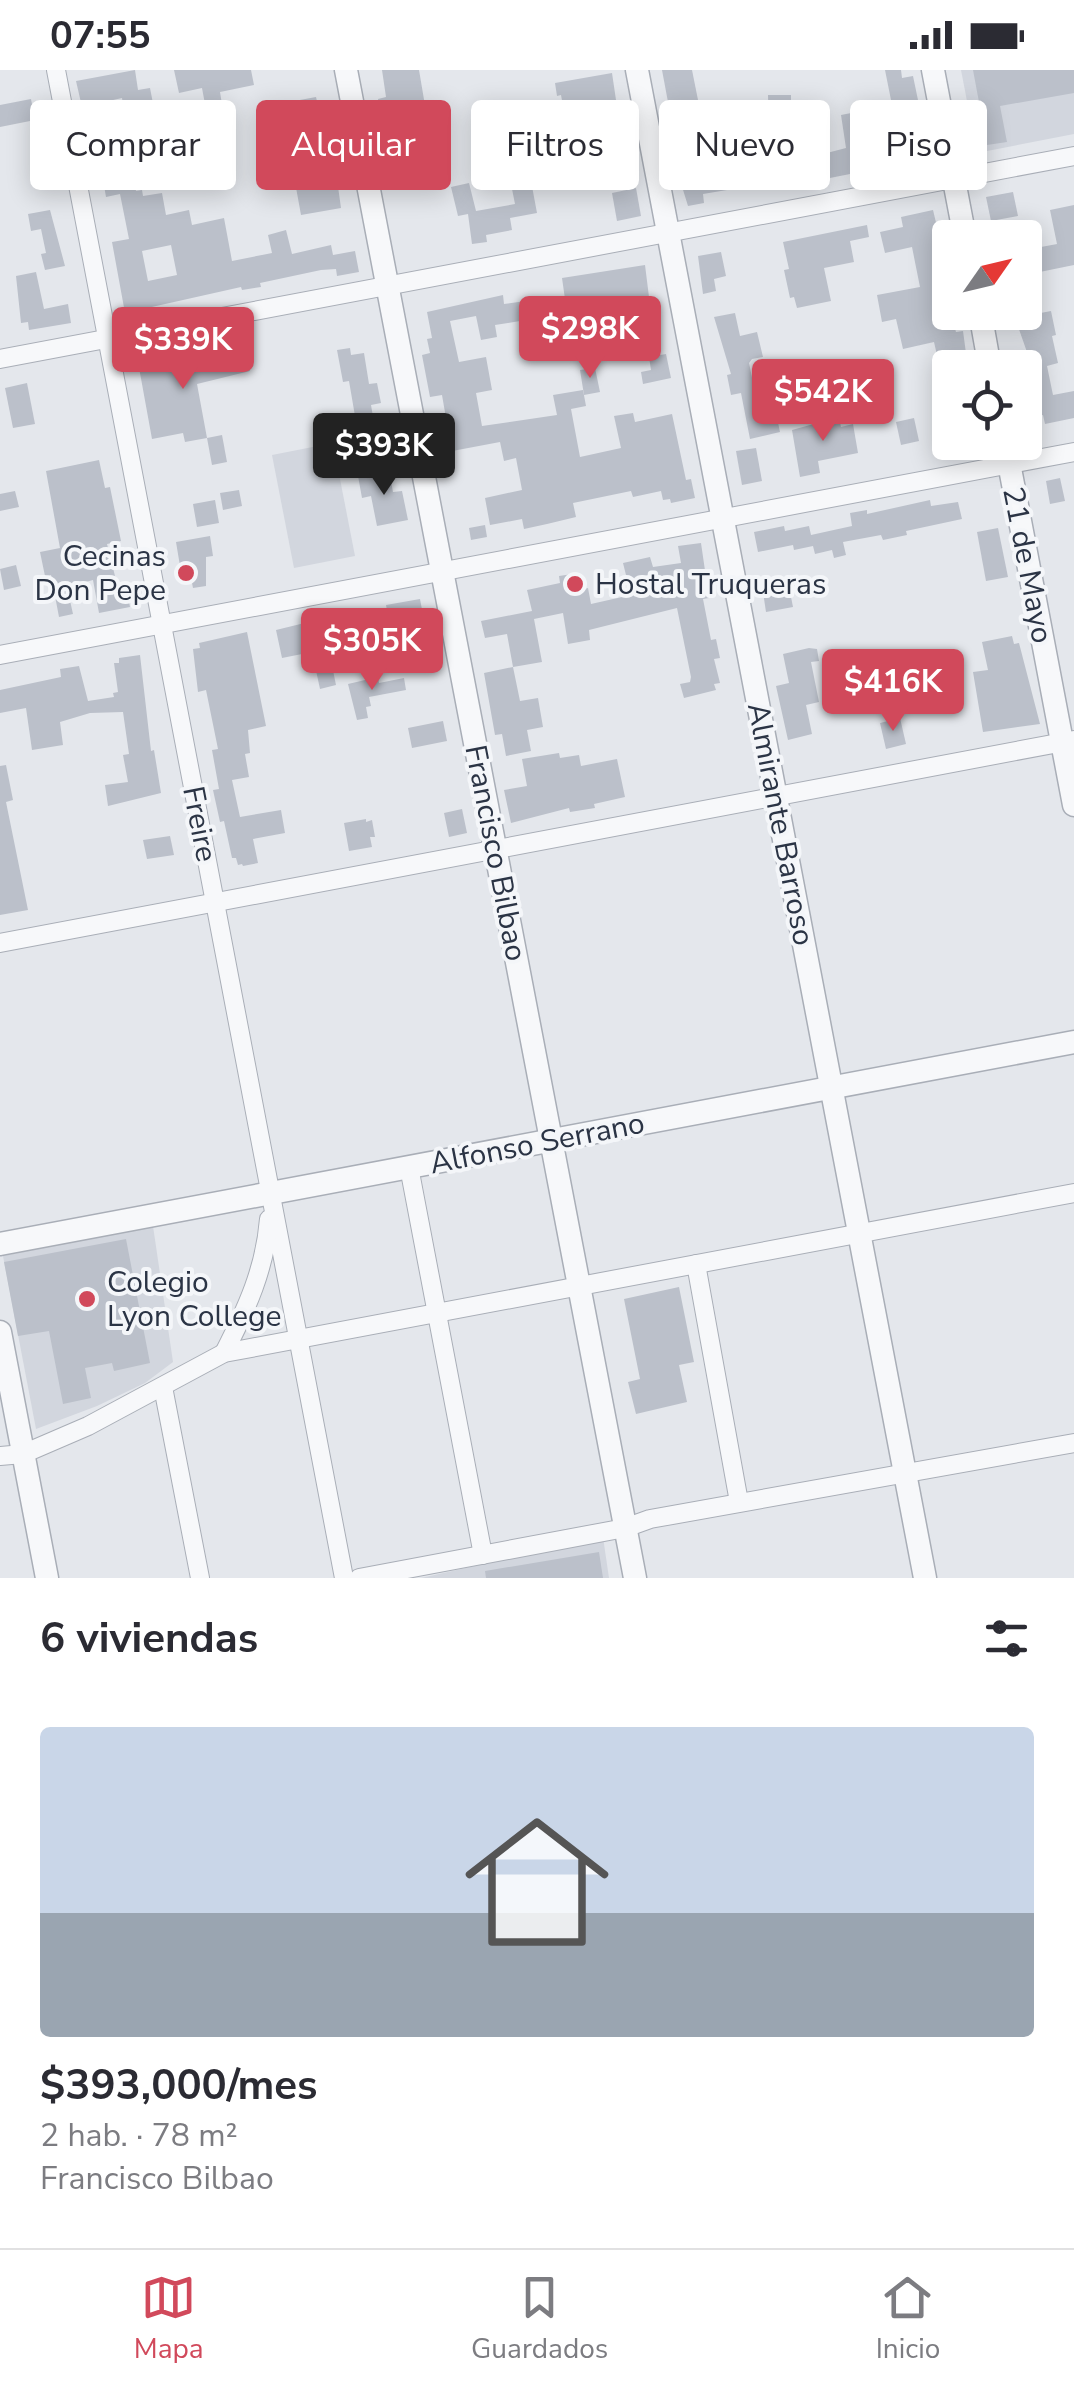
<!DOCTYPE html>
<html lang="es">
<head>
<meta charset="utf-8">
<style>
  :root { --surface:#fff; --page:#f2f2f3; --text:#2b2b33; --muted:#7c7c81; --line:#e1e1e2; --accent:#d1495b }
  body { margin:0; font-family:"Nunito Sans",sans-serif; background:var(--page); color:var(--text); height:100vh; display:flex; flex-direction:column; font-size:38px; white-space:nowrap }
  * { box-sizing:border-box; margin:0 }
  p { font-size:32px; color:var(--muted) }
  .icon { flex:none; width:55px; height:55px; fill:none; stroke:currentColor; stroke-width:2; stroke-linecap:round; stroke-linejoin:round }
  .map { position:relative; height:1508px; overflow:hidden }
  .side { display:flex; flex-direction:column; background:var(--surface); flex:1 }
  .side>* { flex:none }
  .top-card { position:absolute; left:30px; top:30px; width:1015px; height:90px; display:flex; gap:20px }
  .needle { width:65px; rotate:56deg }
  .controls { position:absolute; left:932px; top:150px; display:grid; gap:20px }
  .controls a { display:grid; place-items:center; width:110px; height:110px; border-radius:10px; background:var(--surface); box-shadow:0 5px 25px #0003; font-size:50px }
  .price { position:absolute; translate:-50% -85px; padding:0 22px; border-radius:10px; background:var(--accent); color:#fff; font-size:32px; line-height:65px; filter:drop-shadow(0 2px 5px #0008) }
  .price::after { content:''; position:absolute; left:50%; top:60px; width:30px; height:22px; margin-left:-15px; background:inherit; clip-path:polygon(0 0,100% 0,50% 100%) }
  .price.active { background:#222; color:#fff }
  ul { padding:0; list-style:none }
  li { display:grid; align-content:center; gap:20px; height:530px; padding:0 40px }
  li+li { border-top:2px solid var(--line) }
  li span { display:grid; place-items:center; height:310px; border-radius:10px; color:#555 }
  li>.icon { margin-inline-start:auto }
  span .icon { width:180px; height:180px; fill:#fffc; stroke-width:1 }
  li b { font-size:42px }
  h2 { display:flex; justify-content:space-between; align-items:center; height:120px; padding:0 40px; font-size:42px }
  .tag { padding:0 35px; border-radius:10px; background:var(--surface); box-shadow:0 5px 25px #0003; font-size:35px; line-height:90px }
  .tag.active { background:var(--accent); color:#fff }
  .status { display:flex; justify-content:space-between; align-items:center; height:70px; padding:0 50px; background:var(--surface); direction:ltr }
  .status svg { height:28px; fill:currentColor }
  .menu { display:flex; justify-content:space-around; align-items:center; height:140px; border-top:2px solid var(--line); background:var(--surface); font-size:28px; color:var(--muted) }
  .menu a { display:grid; justify-items:center; gap:5px }
  .menu .active { color:var(--accent) }
  .map>svg:first-child { display:block }
  .built { fill:#d2d6de }
  .building { fill:#bbc0ca; fill-rule:evenodd }
  .lines { fill:none; stroke-linecap:round; stroke-linejoin:round }
  .minor-casing { stroke:#a9aeb7; stroke-width:20 }
  .tertiary-casing { stroke:#a9aeb7; stroke-width:25 }
  .minor { stroke:#f7f8fa; stroke-width:18 }
  .tertiary { stroke:#f7f8fa; stroke-width:22 }
  .poi-dot { fill:#d1495b; stroke:#f4f6f9; stroke-width:4 }
  .labels { text-anchor:middle; stroke-width:8; stroke-linejoin:round; paint-order:stroke }
  .poi-label { font-size:30px; fill:#2b3445; stroke:#f4f6f9; text-anchor:start }
  .street-label { font-size:30px; fill:#2b3445; stroke:#f4f6f9 }
</style>
</head>
<body>
<div class="status"><b>07:55</b><svg viewBox="0 0 49 12"><path d="M0 12V9h3v3zM5 12V6h3v6zM10 12V3h3v9zM15 12V0h3v12zM26 1h20v11H26zM47 4h2v5h-2z"/></svg></div>
<div class="map">
<svg width="1074" height="1508" viewBox="0 0 1074 1508">
  <rect width="100%" height="100%" fill="#e4e7ec"/>
  <g class="built">
    <polygon points="961,0 1074,0 1074,64 977,83"/>
    <polygon points="333,373 355,486 294,498 272,385"/>
    <polygon points="153,1156 173,1292 145,1313 97,1336 36,1359 3,1186"/>
    <polygon points="603,1467 609,1508 421,1508"/>
  </g>
  <g class="building">
    <polygon points="135,0 138,20 150,18 158,59 128,64 122,28 82,37 76,11"/>
    <polygon points="174,0 251,0 254,15 220,22 224,47 208,50 202,18 179,23"/>
    <polygon points="382,0 419,0 430,65 442,63 444,75 418,80 417,75 419,89 391,90 388,77 416,72 410,45 382,49 378,29 386,27"/>
    <polygon points="662,0 692,0 706,70 676,75"/>
    <polygon points="885,0 901,0 902,8 913,6 930,88 770,120 769,98 825,91 823,84 846,78 841,45 892,35"/>
    <polygon points="973,0 1074,0 1074,23 1000,36 1007,72 987,75"/>
    <polygon points="612,3 616,30 563,36 561,25 557,26 555,13"/>
    <polygon points="768,25 791,25 791,61 769,61"/>
    <polygon points="316,27 329,82 333,81 341,138 301,145 291,90 286,91 281,67 295,64 289,32"/>
    <polygon points="31,29 35,50 0,57 0,35"/>
    <polygon points="172,56 176,78 153,82 149,60"/>
    <polygon points="746,64 754,98 731,102 733,119 703,124 704,133 688,136 680,110 716,104 708,72"/>
    <path d="M117,65l7,41 9,-2 3,17 6,-1 1,6 19,-3 4,22 23,-5 3,15 32,-7 8,43 40,-8 -4,-18 18,-5 6,24 39,-9 2,10 22,-4 4,21 -22,4 -1,-7 -15,1 -61,13 1,4 -19,3 -1,-3 -116,26 -13,-71 17,-3 -9,-45 -14,3 -4,-23 -7,1 -6,-35zM171,175l6,30 -29,6 -6,-30z"/>
    <polygon points="531,111 537,143 510,148 512,160 486,165 487,172 472,174 468,144 458,146 451,117 469,113 476,141 515,134 511,114"/>
    <polygon points="636,118 641,146 617,151 612,123"/>
    <polygon points="1013,122 1018,146 991,151 986,127"/>
    <polygon points="1074,135 1074,195 1025,205 1025,180 1057,174 1050,140"/>
    <polygon points="50,140 65,196 45,200 41,184 46,183 41,159 31,161 28,144"/>
    <polygon points="933,140 950,211 950,242 956,262 963,261 968,298 940,298 934,272 903,279 896,249 882,252 877,225 920,217 912,177 885,183 880,162 903,157 901,147"/>
    <polygon points="867,155 869,167 850,171 854,192 824,198 831,231 797,238 794,227 790,228 784,200 789,199 783,172"/>
    <polygon points="721,182 726,206 714,209 716,221 703,224 698,186"/>
    <polygon points="645,195 650,235 619,242 620,247 548,263 544,247 508,253 495,255 497,267 481,270 476,246 450,251 459,292 486,287 492,320 476,323 482,356 557,345 553,325 583,320 586,336 571,339 580,387 621,378 614,346 633,343 635,352 672,344 686,410 691,409 695,428 671,433 670,429 663,430 661,421 633,427 631,421 573,433 576,447 547,454 524,459 522,449 490,455 485,428 522,420 516,388 504,391 500,372 447,382 442,355 447,354 442,325 430,327 422,285 430,283 427,269 432,268 427,242 503,225 504,234 525,231 527,237 565,229 562,208"/>
    <polygon points="36,202 44,239 68,234 71,253 29,260 28,252 21,253 16,206"/>
    <polygon points="1051,241 1056,265 1052,266 1058,293 1047,296 1053,325 1074,321 1074,348 1045,354 1043,345 1032,348 1029,333 1025,333 1025,307 1029,307 1024,286 1028,285 1015,248"/>
    <polygon points="735,243 740,266 757,262 763,287 752,289 749,293 756,327 772,324 780,362 750,369 741,323 731,325 727,305 731,304 714,247"/>
    <polygon points="650,258 653,272 625,277 622,263"/>
    <polygon points="234,277 236,286 246,283 250,301 197,314 207,368 185,372 183,363 152,369 138,292 187,286 190,297 216,290 214,282"/>
    <polygon points="350,278 351,285 364,283 369,314 377,313 381,333 371,335 376,364 341,370 338,348 355,346 349,311 343,312 337,280"/>
    <polygon points="666,284 671,308 643,314 641,302 651,300 649,287"/>
    <polygon points="595,298 600,322 584,325 580,300"/>
    <polygon points="950,298 950,316 938,317 936,300"/>
    <polygon points="27,313 35,354 13,358 5,318"/>
    <polygon points="839,347 841,357 853,354 858,383 818,391 820,403 800,407 792,360"/>
    <polygon points="914,348 919,371 901,375 896,352"/>
    <polygon points="222,365 227,392 212,395 207,368"/>
    <polygon points="756,378 762,411 742,415 736,381"/>
    <polygon points="99,390 105,418 110,417 121,471 107,474 118,518 126,516 130,537 99,543 93,510 67,517 73,544 59,547 51,505 45,506 40,482 60,478 46,401"/>
    <polygon points="389,400 393,422 402,421 408,450 377,456 371,426 362,428 358,406"/>
    <polygon points="1060,408 1065,431 1050,434 1046,411"/>
    <polygon points="239,420 242,436 223,440 220,423"/>
    <polygon points="15,421 19,437 0,441 0,424"/>
    <polygon points="215,430 219,453 197,457 193,434"/>
    <polygon points="930,430 931,436 958,432 962,449 906,461 907,465 883,470 881,465 843,472 846,485 834,488 832,480 815,484 813,476 794,480 793,475 758,482 754,462 784,456 785,461 809,456 811,465 852,456 850,443 867,440 867,444"/>
    <polygon points="485,455 487,467 471,470 469,458"/>
    <polygon points="998,458 1008,507 986,511 977,462"/>
    <polygon points="210,466 213,486 206,487 206,516 193,518 192,513 183,514 176,472"/>
    <polygon points="701,473 709,528 703,529 711,570 716,569 720,588 714,589 720,613 714,614 716,620 684,628 680,614 690,612 691,607 677,538 589,560 590,570 568,574 563,543 534,549 542,592 513,597 507,564 485,568 481,551 532,541 527,520 560,513 559,506 579,503 581,520 588,518 591,534 631,525 623,493 650,487 653,497 681,493 678,476"/>
    <polygon points="16,495 21,516 4,520 0,499"/>
    <polygon points="789,517 793,537 766,542 763,522"/>
    <polygon points="420,529 431,587 404,591 399,560 391,562 386,535"/>
    <polygon points="362,539 370,572 329,581 336,615 320,619 312,582 282,588 276,560"/>
    <polygon points="247,562 266,656 248,660 250,683 245,684 249,707 232,710 240,747 281,740 285,763 253,769 258,793 243,796 242,794 238,795 236,788 232,788 224,751 220,752 213,720 219,719 212,680 218,679 206,620 198,622 193,579 200,578 199,573"/>
    <polygon points="1012,566 1014,574 1019,573 1040,654 983,662 973,602 988,600 982,572"/>
    <polygon points="809,578 817,579 819,591 811,592 819,632 806,635 812,664 788,670 776,616 789,613 783,584"/>
    <polygon points="140,585 151,681 154,680 161,723 108,736 105,715 128,712 123,685 129,684 123,642 90,643 60,652 63,675 32,680 26,638 0,643 0,620 61,607 60,599 79,596 88,631 114,627 113,623 118,622 114,593 119,593 119,588"/>
    <polygon points="513,597 520,631 538,628 543,657 527,660 531,681 506,686 502,664 495,665 484,603"/>
    <polygon points="378,607 379,613 404,608 406,620 369,627 371,636 366,637 368,648 357,650 348,614"/>
    <polygon points="900,648 906,674 886,679 880,653"/>
    <polygon points="443,651 447,671 412,678 408,658"/>
    <polygon points="559,683 560,688 579,685 581,696 617,689 625,727 594,734 595,738 570,742 569,738 511,753 504,720 527,716 522,689"/>
    <polygon points="6,695 13,730 6,732 28,840 0,845 0,696"/>
    <polygon points="462,739 467,763 449,767 444,743"/>
    <polygon points="366,749 366,752 372,750 375,767 370,767 372,777 349,781 344,753"/>
    <polygon points="170,766 174,785 147,789 143,770"/>
    <polygon points="126,1169 150,1293 114,1301 112,1293 85,1298 91,1328 63,1334 49,1261 18,1266 4,1192"/>
    <polygon points="679,1217 694,1292 679,1295 687,1332 636,1344 628,1312 640,1309 624,1229"/>
    <polygon points="599,1482 603,1508 486,1508 485,1501"/>
  </g>
  <g class="lines">
    <g class="minor-casing">
      <g id="minor">
        <polyline points="56,0 344,1508"/>
        <polyline points="0,289 1074,86"/>
        <polyline points="0,585 1074,382"/>
        <polyline points="0,873 1074,670"/>
        <polyline points="409,1097 483,1485"/>
        <polyline points="696,1194 739,1432"/>
        <path d="M224,1283c23,-45 41,-84 45,-134"/>
        <polyline points="163,1317 200,1508"/>
        <polyline points="0,1386 23,1384 88,1356 224,1283 1074,1123"/>
        <polyline points="359,1508 625,1458 650,1449 1074,1373"/>
      </g>
    </g>
    <g class="tertiary-casing">
      <g id="tertiary">
        <polyline points="346,0 635,1508"/>
        <polyline points="637,0 925,1508"/>
        <polyline points="933,0 965,168"/>
        <polyline points="980,242 990,298"/>
        <polyline points="1005,372 1074,735"/>
        <polyline points="0,1174 1074,972"/>
        <polyline points="0,1262 47,1508"/>
      </g>
    </g>
    <use href="#minor" class="minor"/>
    <use href="#tertiary" class="tertiary"/>
  </g>
  <g class="poi-dot">
    <circle cx="186" cy="503" r="10"/>
    <circle cx="575" cy="514" r="10"/>
    <circle cx="87" cy="1229" r="10"/>
  </g>
  <g class="labels">
    <g class="poi-label">
      <text x="166" y="496" text-anchor="end">Cecinas<tspan x="166" dy="34">Don Pepe</tspan></text>
      <text x="595" y="524">Hostal Truqueras</text>
      <text x="107" y="1222">Colegio<tspan x="107" dy="34">Lyon College</tspan></text>
    </g>
    <g class="street-label">
      <text transform="translate(1028 495) rotate(79)" y="10">21 de Mayo</text>
      <text transform="translate(200 754) rotate(79)" y="10">Freire</text>
      <text transform="translate(781 754) rotate(79)" y="10">Almirante Barroso</text>
      <text transform="translate(496 783) rotate(79)" y="10">Francisco Bilbao</text>
      <text transform="translate(537 1073) rotate(-11)" y="10">Alfonso Serrano</text>
    </g>
  </g>
</svg>
<div class="controls">
<a><svg class="needle" viewBox="-14 -14 28 28"><path d="M0-13l5 13h-10z" fill="#e53935"/><path d="M0 13l5-13h-10z" fill="#7c7c81"/></svg></a>
<a><svg class="icon" aria-label="locate" viewBox="0 0 24 24"><circle cx="12" cy="12" r="6"/><path d="M12 2v4M12 18v4M2 12h4M18 12h4"/></svg></a>
</div>
<b class="price" style="left:590px;top:311px">$298K</b>
<b class="price" style="left:183px;top:322px">$339K</b>
<b class="price" style="left:823px;top:374px">$542K</b>
<b class="price active" style="left:384px;top:428px">$393K</b>
<b class="price" style="left:372px;top:623px">$305K</b>
<b class="price" style="left:893px;top:664px">$416K</b>
<div class="top-card">
<a class="tag">Comprar</a>
<a class="tag active">Alquilar</a>
<a class="tag">Filtros</a>
<a class="tag">Nuevo</a>
<a class="tag">Piso</a>
</div>
</div>
<section class="side">
<h2>6 viviendas<svg class="icon" aria-label="filters" viewBox="0 0 24 24"><path d="M4 7h16M4 17h16"/><circle cx="9" cy="7" r="2"/><circle cx="15" cy="17" r="2"/></svg></h2>
<ul>
<li><span style="background:linear-gradient(#c9d6e8 60%,#9aa5b1 0)"><svg class="icon" aria-label="home" viewBox="0 0 24 24"><path d="M3 11l9-7 9 7M6 9v11h12V9"/></svg></span><div><b>$393,000/mes</b><p>2 hab. · 78 m²</p><p>Francisco Bilbao</p></div></li>
</ul>
</section>
<nav class="menu">
<a class="active"><svg class="icon" aria-label="map" viewBox="0 0 24 24"><path d="M3 6l6-2 6 2 6-2v14l-6 2-6-2-6 2zM9 4v14M15 6v14"/></svg>Mapa</a>
<a><svg class="icon" aria-label="saved" viewBox="0 0 24 24"><path d="M7 4h10v16l-5-4-5 4z"/></svg>Guardados</a>
<a><svg class="icon" aria-label="home" viewBox="0 0 24 24"><path d="M3 11l9-7 9 7M6 9v11h12V9"/></svg>Inicio</a>
</nav>
</body>
</html>
